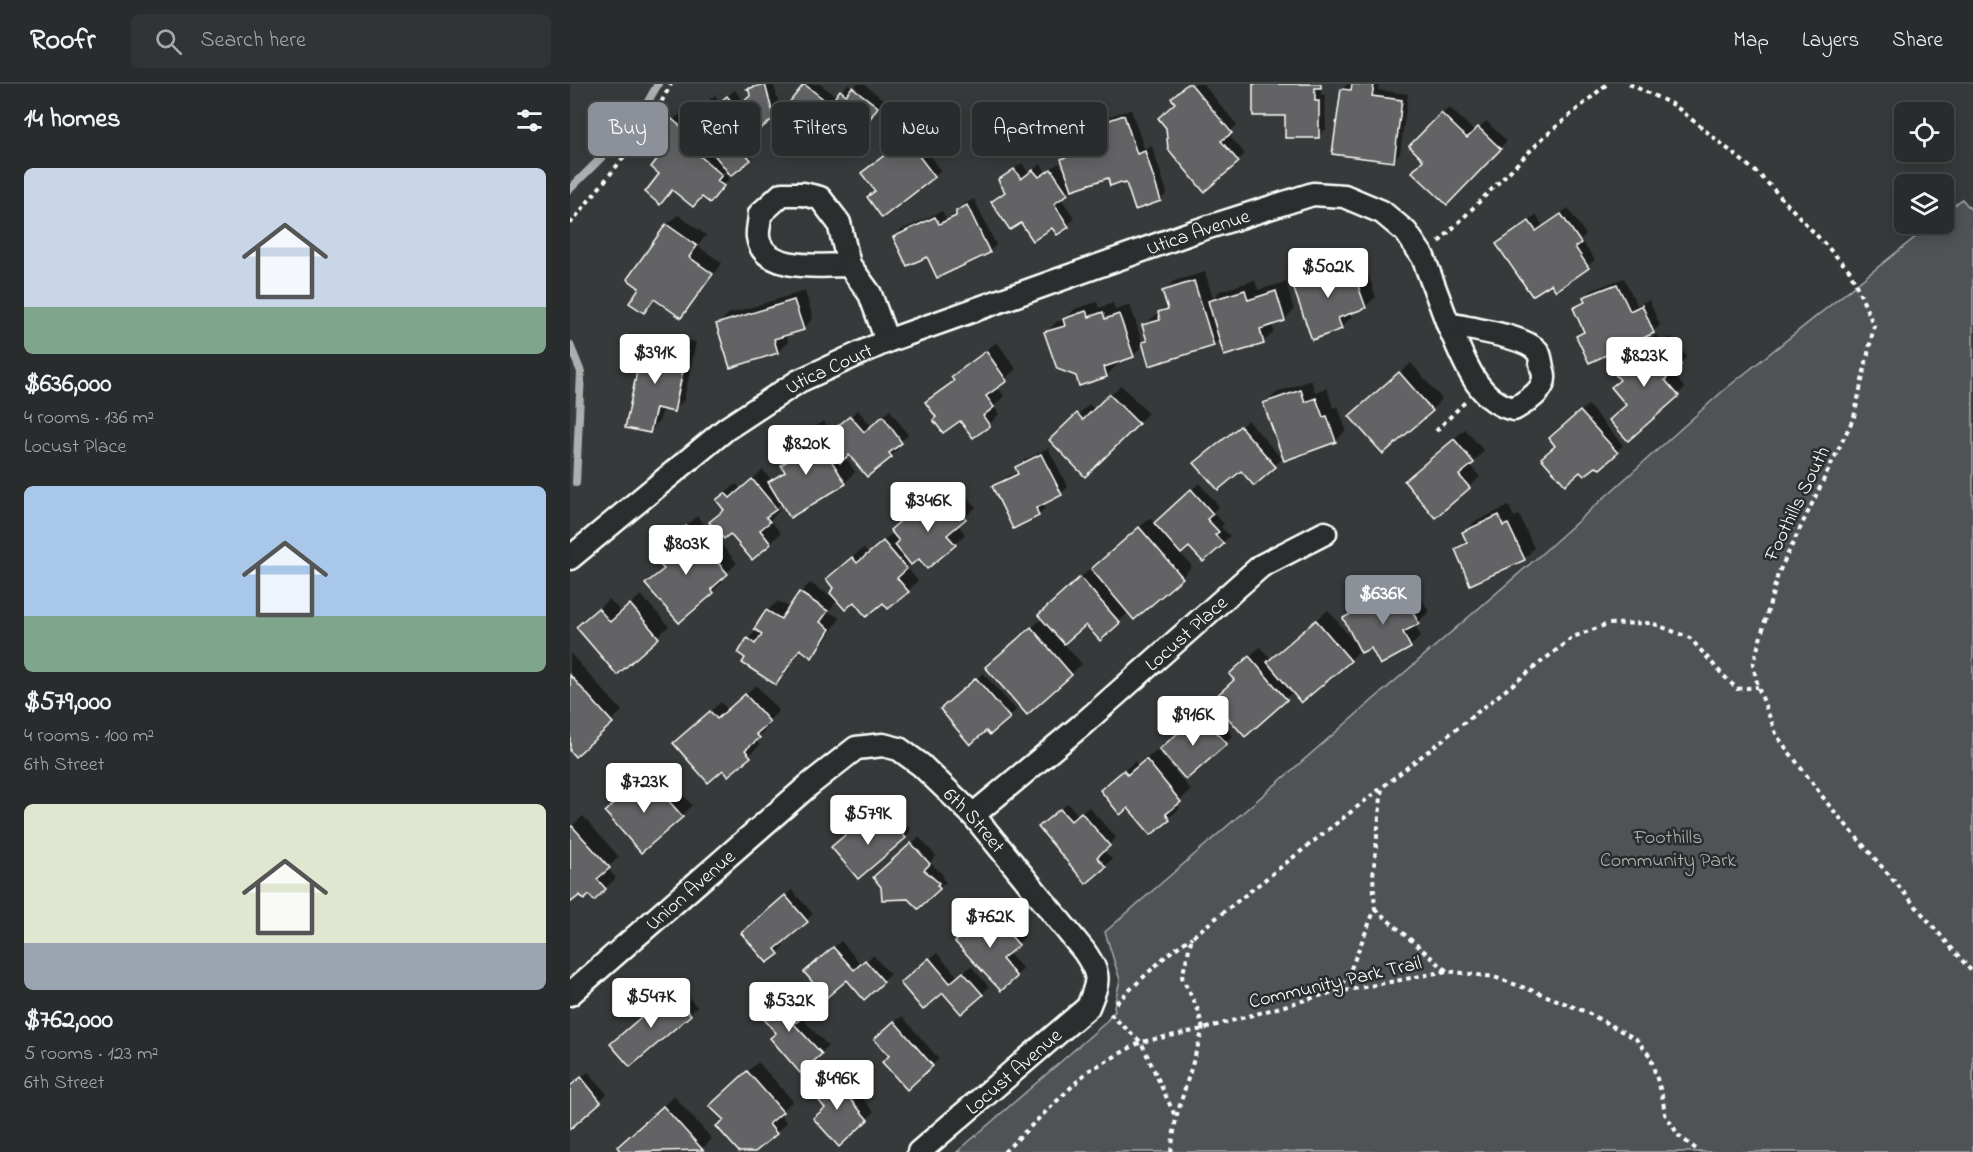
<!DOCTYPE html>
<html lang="en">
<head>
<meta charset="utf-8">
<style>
  :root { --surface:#292c2c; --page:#313434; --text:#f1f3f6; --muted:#a5a7a9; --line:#454848; --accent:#8c9099 }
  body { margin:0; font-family:"Indie Flower",sans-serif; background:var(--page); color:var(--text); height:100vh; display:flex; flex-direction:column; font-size:22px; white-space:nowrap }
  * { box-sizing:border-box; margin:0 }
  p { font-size:20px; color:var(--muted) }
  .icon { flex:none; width:33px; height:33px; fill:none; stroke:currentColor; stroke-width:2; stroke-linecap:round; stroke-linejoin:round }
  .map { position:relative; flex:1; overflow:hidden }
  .sheet { display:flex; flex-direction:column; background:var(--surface); width:570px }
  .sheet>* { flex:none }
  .banner { position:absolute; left:18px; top:18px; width:570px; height:54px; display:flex; gap:12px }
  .fabs { position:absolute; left:1324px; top:18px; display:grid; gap:12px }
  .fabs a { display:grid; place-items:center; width:60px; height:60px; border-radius:9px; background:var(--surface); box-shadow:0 3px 15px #0003,0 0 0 2px var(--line); font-size:30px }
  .price { position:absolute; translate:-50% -51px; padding:0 14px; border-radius:6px; background:#fff; color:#222; font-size:20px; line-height:39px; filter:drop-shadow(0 2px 3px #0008) }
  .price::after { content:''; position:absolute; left:50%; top:36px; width:18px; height:14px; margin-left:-9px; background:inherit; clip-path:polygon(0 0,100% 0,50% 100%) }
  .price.current { background:var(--accent); color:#fff }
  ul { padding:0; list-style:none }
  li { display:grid; align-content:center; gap:12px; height:318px; padding:0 24px }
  li span { display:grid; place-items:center; height:186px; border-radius:9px; color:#555 }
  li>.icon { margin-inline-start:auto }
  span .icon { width:108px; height:108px; fill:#fffc; stroke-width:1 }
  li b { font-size:26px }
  h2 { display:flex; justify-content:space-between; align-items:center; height:72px; padding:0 24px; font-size:26px }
  .chip { padding:0 21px; border-radius:9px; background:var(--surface); box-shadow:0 3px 15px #0003,0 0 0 2px var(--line); font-size:21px; line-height:54px }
  .chip.current { background:var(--accent); color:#fff }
  header { display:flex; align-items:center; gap:36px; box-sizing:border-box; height:84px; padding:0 30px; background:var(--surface); border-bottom:2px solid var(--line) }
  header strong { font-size:28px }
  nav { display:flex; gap:33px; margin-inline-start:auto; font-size:21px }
  .search { width:420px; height:54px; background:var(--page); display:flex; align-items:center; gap:15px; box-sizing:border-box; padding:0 21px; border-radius:9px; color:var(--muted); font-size:22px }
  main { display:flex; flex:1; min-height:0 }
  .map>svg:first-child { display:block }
  .green { fill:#505354; stroke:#a8a9aa; stroke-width:1.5 }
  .shadow { fill:#0007; fill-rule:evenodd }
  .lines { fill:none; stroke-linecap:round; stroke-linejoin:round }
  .stream { stroke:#adaeaf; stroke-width:8 }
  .building { fill:#636465; stroke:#fff; stroke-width:1.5 }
  .street-casing { stroke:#fff; stroke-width:27 }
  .path { stroke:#fff; stroke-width:4; stroke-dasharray:4.5 4.5; stroke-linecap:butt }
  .street { stroke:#2a2d2e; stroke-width:22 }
  .labels { text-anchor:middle; stroke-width:5; stroke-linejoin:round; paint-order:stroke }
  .street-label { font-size:20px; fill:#fff; stroke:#2a2d2e }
  .park-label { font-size:20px; fill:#b0b2b2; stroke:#2a2d2e }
</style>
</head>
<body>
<header>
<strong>Roofr</strong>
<div class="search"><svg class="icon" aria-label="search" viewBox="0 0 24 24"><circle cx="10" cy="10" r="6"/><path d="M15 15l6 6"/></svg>Search here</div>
<nav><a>Map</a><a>Layers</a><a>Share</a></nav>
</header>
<main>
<section class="sheet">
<h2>14 homes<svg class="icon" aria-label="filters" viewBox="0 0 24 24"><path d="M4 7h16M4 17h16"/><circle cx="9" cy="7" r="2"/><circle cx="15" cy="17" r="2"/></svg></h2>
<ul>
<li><span style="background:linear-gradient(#c9d6e8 75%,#7fa58c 0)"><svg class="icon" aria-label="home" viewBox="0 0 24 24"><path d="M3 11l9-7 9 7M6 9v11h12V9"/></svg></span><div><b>$636,000</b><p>4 rooms · 136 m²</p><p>Locust Place</p></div></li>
<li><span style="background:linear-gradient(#a9c7e8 70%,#7fa58c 0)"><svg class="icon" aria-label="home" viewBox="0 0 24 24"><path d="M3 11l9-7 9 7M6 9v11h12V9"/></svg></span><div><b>$579,000</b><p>4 rooms · 100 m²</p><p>6th Street</p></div></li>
<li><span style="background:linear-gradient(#dfe7d0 75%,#9aa5b1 0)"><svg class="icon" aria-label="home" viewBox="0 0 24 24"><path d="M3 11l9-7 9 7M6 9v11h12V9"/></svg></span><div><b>$762,000</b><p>5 rooms · 123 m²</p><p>6th Street</p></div></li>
</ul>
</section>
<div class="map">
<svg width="1403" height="1068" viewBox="0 0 1403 1068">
  <rect width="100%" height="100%" fill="#373a3b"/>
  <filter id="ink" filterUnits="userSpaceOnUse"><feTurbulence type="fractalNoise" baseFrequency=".0167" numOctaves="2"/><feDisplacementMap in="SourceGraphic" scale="12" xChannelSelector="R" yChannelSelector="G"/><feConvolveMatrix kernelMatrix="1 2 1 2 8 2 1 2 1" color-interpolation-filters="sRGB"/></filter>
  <g filter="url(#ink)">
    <polygon class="green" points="1392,115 1403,128 1403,1068 387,1068 534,940 545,927 544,922 550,896 535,848 968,473 1154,306 1362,140 1374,140 1374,130"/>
    <g class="shadow">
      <path d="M185,0h19l6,26 -35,29 11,14 -6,6 -23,10 -4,4 7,5 -14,16 -55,-20 2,-20 10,-34 7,-6 7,5 28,-24 5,7 15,-12 9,12 8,-6 -1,-7zM138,61l8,10 -1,1 -9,-8z"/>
      <polygon points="236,0 250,0 267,13 278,0 283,4 287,0 294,0 314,16 282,59 217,35 212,31"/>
      <polygon points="618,0 633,0 667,41 658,50 675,70 634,106"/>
      <polygon points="685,0 753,0 751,2 751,11 755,11 756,45 749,52 716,30"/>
      <polygon points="778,0 809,0 808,6 838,10 830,69 824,76 772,5"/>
      <polygon points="879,23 905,48 916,37 937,57 877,119 855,76 841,62"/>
      <polygon points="561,25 574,64 582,62 597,109 591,116 557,97 539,92 502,104 490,113 505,135 487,149 482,142 452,137 423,118 436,106 429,97 452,79 459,89 471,80 476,88 489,79 498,92 493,75 498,71 492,53 499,46"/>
      <polygon points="343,49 371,86 364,92 298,113 306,106 293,89"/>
      <polygon points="404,115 426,161 419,168 358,171 324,153 331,146 372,127 376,135 387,129 394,120"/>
      <polygon points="998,124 1016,151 1011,156 1025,176 986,205 981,198 928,160 966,131 973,142"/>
      <polygon points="108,131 136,151 128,162 152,179 121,222 111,232 86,214 74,228 72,204 97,141"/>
      <polygon points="782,170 785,179 793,176 806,213 795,223 780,229 782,233 771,243 723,197 733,187"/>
      <polygon points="635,188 643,214 650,207 685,196 688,206 716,198 724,226 714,236 702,240 704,248 693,258 651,253 643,261 574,260 563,272 545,278 547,281 536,292 507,290 476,249 486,238 494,236 505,225 527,218 529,224 543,219 545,226 560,221 573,260 578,255 573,242 598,221 594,207 604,197"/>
      <polygon points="1054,194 1067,221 1079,216 1090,241 1083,248 1008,252 1015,246 1005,224 1016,216 1015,213 1022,206"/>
      <polygon points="235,207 243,234 233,245 216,250 218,258 208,268 148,241 158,230"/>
      <polygon points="85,250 126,258 114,316 104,326 93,324 90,336 80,347 74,260"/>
      <polygon points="1086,251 1093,259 1100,253 1117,273 1101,288 1115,304 1058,354 1058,320 1052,296 1052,281"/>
      <polygon points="427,258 446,285 427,302 434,312 424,322 429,330 419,341 391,335 367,333 357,318 385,295 383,293 394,282"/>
      <polygon points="841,279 872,315 862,326 792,322"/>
      <polygon points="741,296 745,308 757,304 763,324 768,322 776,346 766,357 695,320 706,309"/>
      <polygon points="551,301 578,329 515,391 481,357 519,320 525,326"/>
      <polygon points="1018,321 1053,361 1046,368 1025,381 1010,386 987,361 987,347"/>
      <polygon points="288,326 301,342 320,326 338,351 326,362 328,365 321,372 298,391 279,369 275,372 285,388 275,399 212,418 207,423 210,426 200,436 211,449 200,459 155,425 148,416 166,400 171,405 193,386 202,397 215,386 213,381 224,370 219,362 230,352 254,337 261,350"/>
      <polygon points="678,336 712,375 684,400 671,385 633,373"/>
      <polygon points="895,345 914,367 900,381 910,393 899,403 847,387"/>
      <polygon points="478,364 498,403 491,410 473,419 475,424 469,431 444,443 424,403 431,396 449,387 447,383 454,376"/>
      <polygon points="629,399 649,422 643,428 654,440 651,443 660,452 633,476 619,461 610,469 622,482 612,493 559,528 530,555 516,538 493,559 512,580 501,590 428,572 473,534 481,521 521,484 523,485 580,434 585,439"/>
      <polygon points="381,403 392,416 397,412 406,423 387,440 395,450 385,460 349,472 337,483 348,497 338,507 269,485 293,464 298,469 324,448 322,446 332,435 355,416 359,420"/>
      <polygon points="939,422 944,433 949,431 964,464 954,475 886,466 897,455 894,449 904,438"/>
      <polygon points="127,432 167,479 151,495 153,497 143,508 77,500 95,484 93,481 103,471 105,451"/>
      <polygon points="841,494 859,528 845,541 851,552 840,563 801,562 791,565 780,576 724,607 675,651 666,595 672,579 690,563 701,575 758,526 788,563 775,534 785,523"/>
      <polygon points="240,499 267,516 259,528 270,534 252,561 242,572 232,565 216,589 206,600 178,573 178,555 188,545 197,527 208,517 220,524 230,509"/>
      <polygon points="71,511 99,542 47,589 18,533 39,515 51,528"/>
      <polygon points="0,569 52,627 5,670 0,665"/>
      <polygon points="413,589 446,626 439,633 379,619"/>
      <polygon points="186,601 209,627 196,639 199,642 185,656 190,661 158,690 116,649 151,618 158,626"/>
      <polygon points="638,624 663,652 656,659 598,658"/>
      <polygon points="587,666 621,706 606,720 610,724 581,749 559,722 532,706 565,677 568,681"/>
      <polygon points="87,682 122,721 112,732 47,718"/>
      <polygon points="498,719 508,731 519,723 546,754 533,766 542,775 535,782 477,737"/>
      <polygon points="324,726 341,746 335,753 270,757 296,735 303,743"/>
      <polygon points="13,732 49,773 37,784 46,794 24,815 19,809 10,809 0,814 0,740 2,742"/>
      <polygon points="349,753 366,772 360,778 374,792 372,794 376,798 369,804 311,787"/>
      <polygon points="222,806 243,830 211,858 214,862 208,869 180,843"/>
      <polygon points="426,821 455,853 438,868 453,885 446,892 387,858"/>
      <polygon points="271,857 292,881 303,871 320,890 313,897 277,894 243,882"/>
      <polygon points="367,869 388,893 401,882 419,903 412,910 373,907 339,892"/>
      <polygon points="109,902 127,923 60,981 48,954"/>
      <polygon points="220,902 239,925 231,933 258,962 251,969 208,949 197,922"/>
      <polygon points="332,932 369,975 337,1004 321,971 312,948"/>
      <polygon points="188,978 223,1017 209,1029 217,1039 183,1068 171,1068 151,1012"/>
      <polygon points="266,983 304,1028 297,1035 257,1023 248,998"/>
      <polygon points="18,988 37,1010 0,1043 0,1003"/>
      <polygon points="104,1012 142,1055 129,1068 53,1068 49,1063"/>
    </g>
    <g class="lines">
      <g class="stream">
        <polyline points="0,105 65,40 88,0"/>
        <polyline points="0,261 11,288 6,399"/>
      </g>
    </g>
    <g class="building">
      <polygon points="195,0 204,34 169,62 181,76 161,92 115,34 137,17 142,24 157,12 166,23 180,12 179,6 177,5"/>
      <polygon points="234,0 260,20 270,6 276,11 282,3 308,23 282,61 279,59 275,65 213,70 210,42 215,35 209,31"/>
      <polygon points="617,0 621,0 662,49 651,57 669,78 634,108 598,65 596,44 588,34 605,19 601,14"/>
      <polygon points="683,0 751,0 751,4 745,4 745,17 749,17 749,54 715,54 715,32 683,32"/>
      <polygon points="782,0 804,1 802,12 832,16 824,78 762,70 771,5 781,6"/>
      <polygon points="871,29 897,54 908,43 931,65 877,121 842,88 853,76 839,62"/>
      <polygon points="554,31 567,70 575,67 591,117 565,126 556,99 553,100 551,98 540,102 538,94 502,106 491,75 497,73 490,53"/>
      <polygon points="102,35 124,54 121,57 134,68 130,72 152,91 147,97 154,102 140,119 132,113 123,123 102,106 90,121 75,108 89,90 81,83 91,70 80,61"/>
      <polygon points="336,55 365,93 312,134 297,113 305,107 291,89"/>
      <polygon points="444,85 451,95 463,86 469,93 481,85 498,110 484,120 499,143 487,151 482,144 463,157 451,139 440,146 421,118 435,108 428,96"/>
      <polygon points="397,121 420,169 367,194 357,173 337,182 323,153 365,133 369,140 386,132 386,127"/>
      <polygon points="991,130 1011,159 1005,163 1019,184 986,207 981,200 962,212 926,160 959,137 966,147"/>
      <polygon points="96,140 127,162 119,173 143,190 111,234 84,215 74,229 59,219 69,204 57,195"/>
      <polygon points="771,179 775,188 782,185 796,224 768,234 772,245 742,256 721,197"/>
      <polygon points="624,197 644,262 579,282 572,258 577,257 572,241 590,236 588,228 598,225 592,207"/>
      <polygon points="1047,200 1060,227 1072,221 1084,249 1019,279 1006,252 1014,248 1003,224 1015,218 1013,213"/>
      <polygon points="675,206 678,216 706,207 715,237 690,245 694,260 654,272 638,217"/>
      <polygon points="224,216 234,246 204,255 208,269 160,284 146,240"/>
      <polygon points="516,227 519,233 533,228 535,235 549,230 564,273 534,283 537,293 509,302 506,292 487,285 474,248 495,242 493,235"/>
      <polygon points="1078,257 1086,265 1092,259 1111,281 1095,296 1109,312 1058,357 1039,336 1056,321 1041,303 1050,296 1043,288"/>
      <polygon points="73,259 117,268 104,328 86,324 80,349 55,344"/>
      <polygon points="416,267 437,297 416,312 424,323 413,332 420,342 403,354 390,337 373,349 363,336 366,333 355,318 384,297 381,293"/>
      <polygon points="829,288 863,327 813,370 779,332"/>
      <polygon points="731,306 735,318 746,314 753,333 757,332 766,358 714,377 693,319"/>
      <polygon points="539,310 569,340 515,393 479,356 507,329 513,336"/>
      <polygon points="1010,327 1048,369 1030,385 1026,383 1014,392 1010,388 995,401 971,374 985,362 979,354"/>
      <polygon points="280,332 294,348 313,332 332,359 319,369 322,373 297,393 279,371 270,379 252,358 262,350 260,348"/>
      <polygon points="670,342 706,383 684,402 671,387 648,406 624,379"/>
      <polygon points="243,347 276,400 220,434 198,398 215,388 211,381 224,373 217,362"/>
      <polygon points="884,355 904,379 889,391 900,404 865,434 834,397"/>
      <polygon points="471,370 492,411 466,424 469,432 443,445 422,402 448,390 445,383"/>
      <polygon points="182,395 207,425 196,433 200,438 190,446 201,460 182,476 160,450 154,455 139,438 154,426 146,416 155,409 160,414"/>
      <polygon points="621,405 643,430 637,435 649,448 645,451 654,460 633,478 619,463 611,470 584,439"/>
      <polygon points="370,412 381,426 385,422 396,435 377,451 386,461 357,485 349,475 341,481 325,461 329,457 320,446 344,425 348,430"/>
      <polygon points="929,431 933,442 938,440 955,476 900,501 885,465 897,459 892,448"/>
      <polygon points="116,442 158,490 141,505 144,509 109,539 75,500 94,485 90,481 102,472 93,462"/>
      <polygon points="569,443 613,494 564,536 521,485"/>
      <polygon points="313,457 337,485 327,494 339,508 318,525 313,519 296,533 284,518 275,526 260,509 263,504 256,495 282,473 287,479"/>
      <polygon points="510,493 550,539 530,557 516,541 494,560 468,531"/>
      <polygon points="830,503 849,540 833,548 841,564 810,581 801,564 791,569 773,534"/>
      <polygon points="229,508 258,527 250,538 260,545 242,574 230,565 206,601 172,579 175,574 168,569 177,554 185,560 192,550 184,545 196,526 211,535"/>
      <polygon points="60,520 89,554 47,591 6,543 28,524 40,538"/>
      <polygon points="746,536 781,577 731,619 697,578"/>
      <polygon points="461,543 502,591 457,631 415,583"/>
      <polygon points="679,572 717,616 675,653 642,616 664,596 659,590"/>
      <polygon points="0,591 43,639 5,673 0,667"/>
      <polygon points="406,594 440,634 420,651 416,647 400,661 370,625"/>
      <polygon points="175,610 200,638 186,650 190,654 175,666 181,673 158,692 153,686 138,699 103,659 140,627 147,635"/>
      <polygon points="631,630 657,660 616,696 589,665"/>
      <polygon points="576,675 611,718 596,730 600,736 581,751 558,724 550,731 530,706 554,686 557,691"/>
      <polygon points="76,691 113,733 71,769 35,728"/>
      <polygon points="490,725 501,737 511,728 540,762 527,773 536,783 516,800 468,743"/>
      <polygon points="316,732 336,754 288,795 261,763 288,740 295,748"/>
      <polygon points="2,742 40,784 27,795 36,805 24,817 19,811 14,816 10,811 1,818 0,816 0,743"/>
      <polygon points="341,759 360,780 354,786 369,799 367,801 370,805 348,825 338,815 312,816 311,803 303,793"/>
      <polygon points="215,811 238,838 205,865 209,870 197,879 171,849"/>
      <polygon points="419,827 449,861 432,875 447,893 431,907 385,858"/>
      <polygon points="263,863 284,886 295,876 314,898 294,916 277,896 256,914 234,888"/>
      <polygon points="359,874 380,899 393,888 413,911 391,930 373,909 353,926 330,899"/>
      <polygon points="101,907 121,931 60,983 40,960"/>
      <polygon points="212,908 233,933 224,940 252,970 230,989 200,954 206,949 188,928"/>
      <polygon points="324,937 363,982 337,1006 312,978 319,972 304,955"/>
      <polygon points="177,987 213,1028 199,1040 207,1050 185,1068 169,1068 146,1042 154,1036 139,1022"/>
      <polygon points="258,989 298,1036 269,1063 243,1034 255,1024 239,1005"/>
      <polygon points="11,993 31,1018 0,1045 0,1002"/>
      <polygon points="93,1022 133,1066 51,1068 47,1063"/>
    </g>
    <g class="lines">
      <g class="street-casing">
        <g id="street">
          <path d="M212,110h21l17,4 19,25 10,42c-25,0 -86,8 -91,-28 -1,-7 2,-16 2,-23z"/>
          <polyline points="279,181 300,210 317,257"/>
          <path d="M878,240c21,5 79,12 90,28 3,4 3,14 5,19 6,18 -16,30 -29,38 -39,-8 -51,-53 -66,-85z"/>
          <path id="s1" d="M0,474l156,-129 73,-48 88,-40 309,-110 117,-37 31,2 38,16 24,20 17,25 25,67"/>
          <path id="s2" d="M403,731l111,-92 177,-157 64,-33"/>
          <path id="s3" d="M0,910l239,-209 47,-37 27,-3 16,4 22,16 52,50 111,136c17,25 15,29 4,56l-169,145"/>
        </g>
      </g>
      <g class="path">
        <polyline points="1059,0 1104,21 1191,92 1280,187 1304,242 1284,333 1208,490 1183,581 1188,603 1207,652 1258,720 1403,889"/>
        <polyline points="0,140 78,43 101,0"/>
        <polyline points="869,158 973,54 1037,0"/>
        <polyline points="866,347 895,318"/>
        <polyline points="805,825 877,887"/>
        <polyline points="767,908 780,887 805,825 803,792 812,703"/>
        <polyline points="546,919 598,870 622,853"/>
        <polyline points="540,930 571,958 606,1034"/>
        <polyline points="633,945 628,926 612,893 622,853 1003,553 1038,540 1082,539 1120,554 1151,589 1167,605 1188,603"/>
        <polyline points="434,1068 518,987 571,958 633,945 753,911 877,887 924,893 972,910 1016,928 1066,955 1080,972 1092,1011 1095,1030 1109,1052 1130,1068"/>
        <polyline points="601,1068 606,1034 633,945"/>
      </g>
      <use href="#street" class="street"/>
    </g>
  </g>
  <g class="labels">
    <g class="street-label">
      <text dy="7" stroke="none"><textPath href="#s1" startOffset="716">Utica Avenue</textPath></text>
      <text dy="7" stroke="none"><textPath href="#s1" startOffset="322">Utica Court</textPath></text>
      <text transform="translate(1226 419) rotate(-64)" y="7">Foothills South</text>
      <text dy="7" stroke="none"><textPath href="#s2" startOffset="280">Locust Place</textPath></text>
      <text dy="7" stroke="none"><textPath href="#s3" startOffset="525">6th Street</textPath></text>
      <text dy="7" stroke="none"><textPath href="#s3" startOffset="159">Union Avenue</textPath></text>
      <text transform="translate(765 897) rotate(-13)" y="7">Community Park Trail</text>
      <text transform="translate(443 987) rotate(-41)" y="7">Locust Avenue</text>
    </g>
    <g class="park-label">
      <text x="1098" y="759">Foothills<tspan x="1098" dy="23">Community Park</tspan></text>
    </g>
  </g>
</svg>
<div class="fabs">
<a><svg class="icon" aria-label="locate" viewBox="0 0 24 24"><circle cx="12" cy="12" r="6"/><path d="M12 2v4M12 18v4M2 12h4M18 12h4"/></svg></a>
<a><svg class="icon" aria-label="layers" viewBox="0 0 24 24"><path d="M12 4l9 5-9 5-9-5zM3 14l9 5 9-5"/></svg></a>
</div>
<b class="price" style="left:758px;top:215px">$502K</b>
<b class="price" style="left:85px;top:301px">$391K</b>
<b class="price" style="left:1074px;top:304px">$823K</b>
<b class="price" style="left:236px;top:392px">$820K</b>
<b class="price" style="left:358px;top:449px">$346K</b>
<b class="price" style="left:116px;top:492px">$803K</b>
<b class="price current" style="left:813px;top:542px">$636K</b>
<b class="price" style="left:623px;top:663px">$916K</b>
<b class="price" style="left:74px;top:730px">$723K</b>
<b class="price" style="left:298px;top:762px">$579K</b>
<b class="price" style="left:420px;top:865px">$762K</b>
<b class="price" style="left:81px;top:945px">$547K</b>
<b class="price" style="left:219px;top:949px">$532K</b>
<b class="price" style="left:267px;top:1027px">$496K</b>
<div class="banner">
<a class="chip current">Buy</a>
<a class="chip">Rent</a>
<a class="chip">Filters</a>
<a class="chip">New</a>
<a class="chip">Apartment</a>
</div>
</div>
</main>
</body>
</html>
